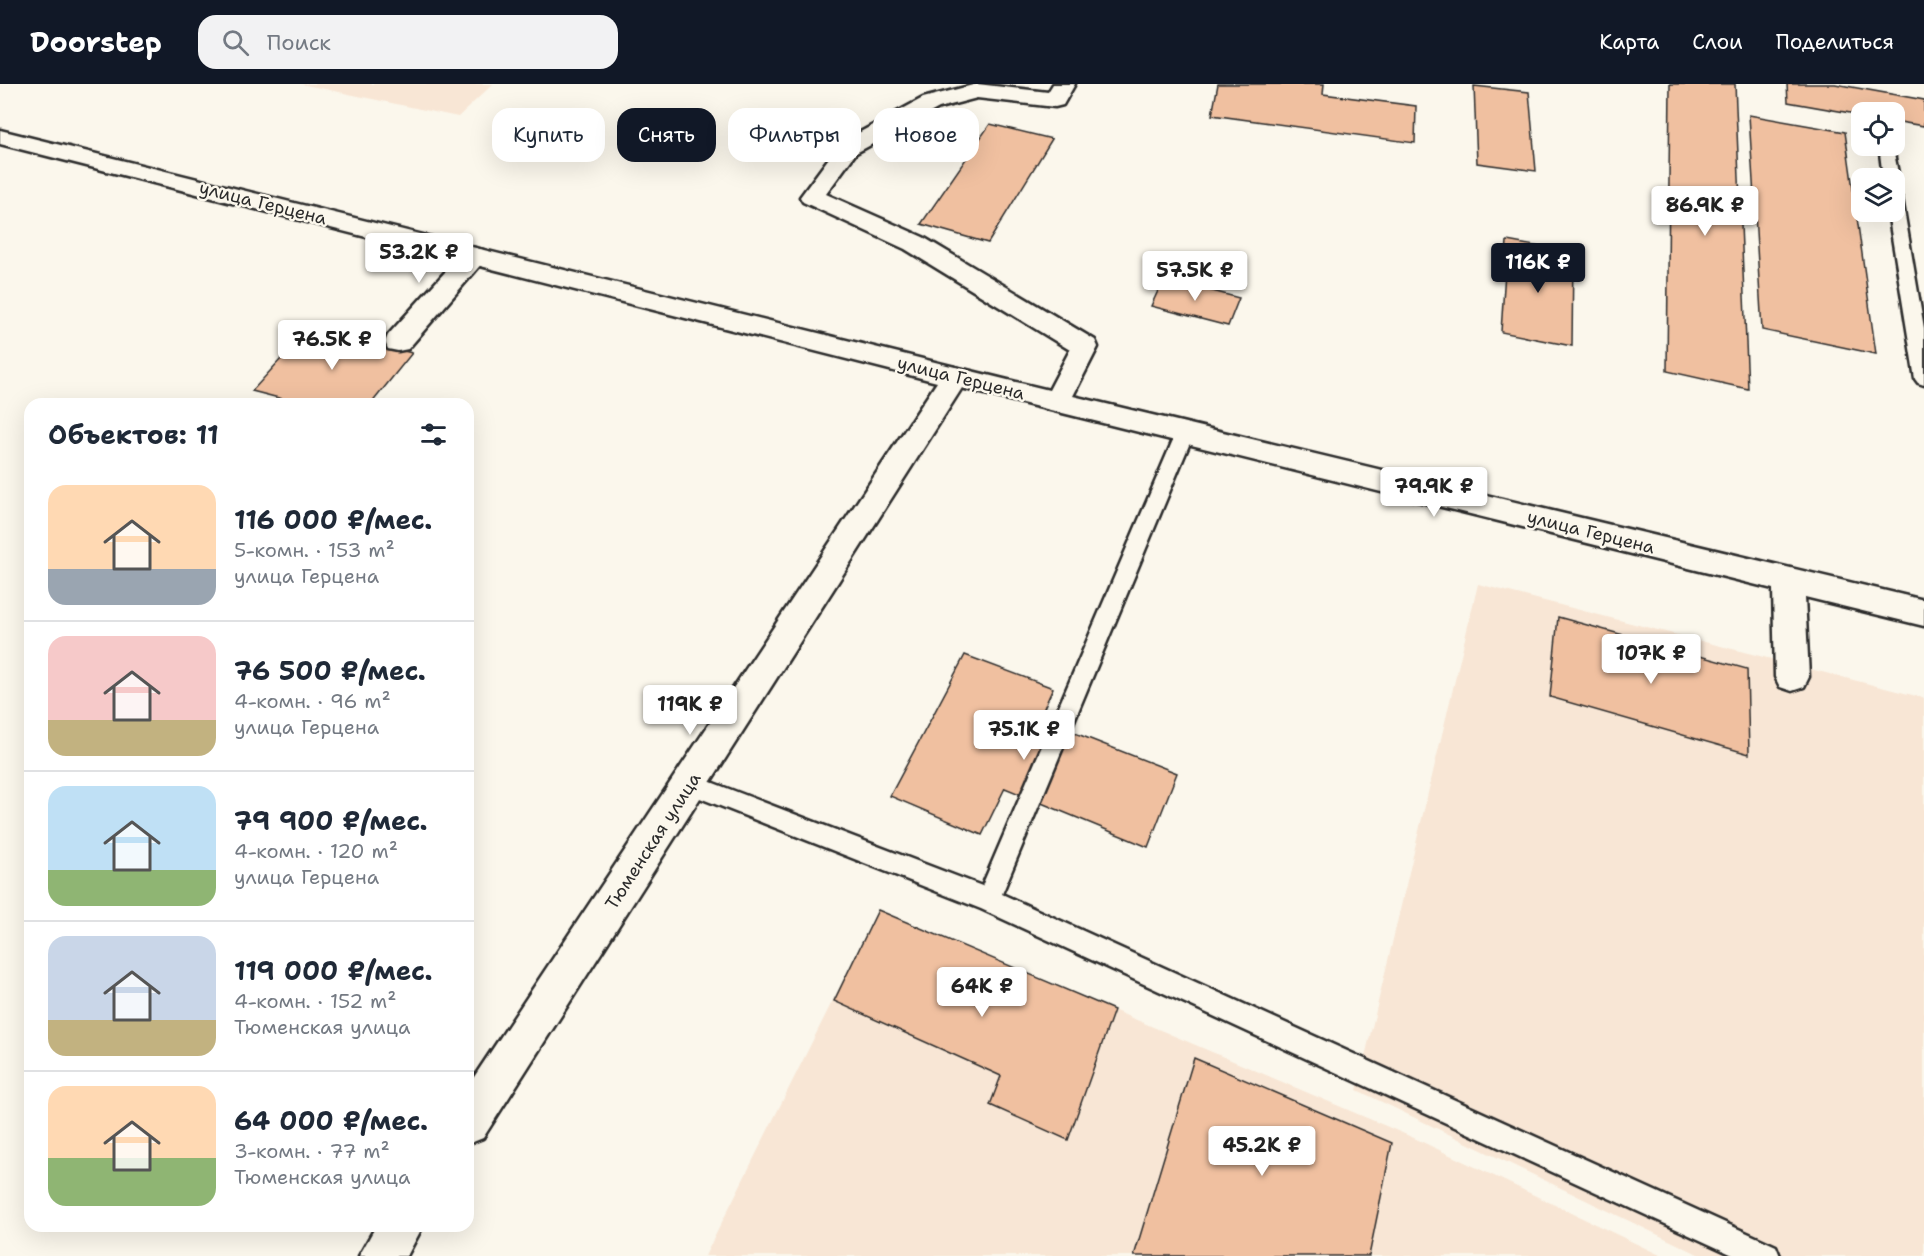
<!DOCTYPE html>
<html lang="ru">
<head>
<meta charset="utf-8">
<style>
  :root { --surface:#fff; --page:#f2f2f3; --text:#1f2937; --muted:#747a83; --line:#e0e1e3; --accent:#111827 }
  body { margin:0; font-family:"Shantell Sans",sans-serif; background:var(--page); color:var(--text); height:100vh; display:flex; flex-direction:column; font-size:22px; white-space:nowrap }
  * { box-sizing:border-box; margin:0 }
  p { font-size:20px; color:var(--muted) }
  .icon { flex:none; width:33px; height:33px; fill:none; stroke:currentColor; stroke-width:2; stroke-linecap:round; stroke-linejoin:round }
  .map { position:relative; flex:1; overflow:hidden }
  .side { position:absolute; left:24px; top:314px; width:450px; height:834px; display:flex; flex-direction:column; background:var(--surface); border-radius:18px; box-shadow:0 6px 24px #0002 }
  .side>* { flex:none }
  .banner { position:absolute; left:492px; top:24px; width:570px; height:54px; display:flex; gap:12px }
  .tools { position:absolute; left:1851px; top:18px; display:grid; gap:12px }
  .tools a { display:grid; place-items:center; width:54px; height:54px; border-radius:12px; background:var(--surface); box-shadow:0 6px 24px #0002; font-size:30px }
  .price { position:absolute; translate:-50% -51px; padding:0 14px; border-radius:6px; background:#fff; color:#222; font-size:20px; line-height:39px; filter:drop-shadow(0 2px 3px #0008) }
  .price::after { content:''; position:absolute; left:50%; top:36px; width:18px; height:14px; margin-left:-9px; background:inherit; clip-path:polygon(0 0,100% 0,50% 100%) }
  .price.current { background:var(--accent); color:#fff }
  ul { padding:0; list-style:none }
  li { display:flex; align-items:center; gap:18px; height:150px; padding:0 24px }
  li+li { border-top:2px solid var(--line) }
  li span { display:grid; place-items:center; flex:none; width:168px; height:120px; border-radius:18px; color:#555 }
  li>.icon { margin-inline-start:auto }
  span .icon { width:72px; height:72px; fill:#fffc; stroke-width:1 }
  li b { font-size:26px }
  h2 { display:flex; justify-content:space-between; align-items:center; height:72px; padding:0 24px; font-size:26px }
  .tag { padding:0 21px; border-radius:18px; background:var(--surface); box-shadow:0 6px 24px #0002; font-size:21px; line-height:54px }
  .tag.current { background:var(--accent); color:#fff }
  header { display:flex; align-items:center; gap:36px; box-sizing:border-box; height:84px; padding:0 30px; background:var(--accent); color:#fff }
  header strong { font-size:28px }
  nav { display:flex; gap:33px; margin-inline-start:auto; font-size:21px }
  .search { width:420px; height:54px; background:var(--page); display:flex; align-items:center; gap:15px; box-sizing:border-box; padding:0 21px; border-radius:18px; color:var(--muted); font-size:22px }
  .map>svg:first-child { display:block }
  .built { fill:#f8e6d5 }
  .building { fill:#f0c0a0; stroke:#2b2b2b; stroke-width:1.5 }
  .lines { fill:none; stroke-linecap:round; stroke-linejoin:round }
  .service-casing { stroke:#2b2b2b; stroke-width:5 }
  .minor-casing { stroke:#2b2b2b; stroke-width:5 }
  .tertiary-casing { stroke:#2b2b2b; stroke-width:5 }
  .service { fill:#fbf7ec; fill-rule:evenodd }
  .minor { fill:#fbf7ec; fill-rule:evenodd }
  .tertiary { fill:#fbf7ec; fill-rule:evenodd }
  .labels { text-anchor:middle; stroke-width:5; stroke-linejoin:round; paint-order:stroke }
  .street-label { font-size:18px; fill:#2b2b2b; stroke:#fbf7ec }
</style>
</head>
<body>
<header>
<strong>Doorstep</strong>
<div class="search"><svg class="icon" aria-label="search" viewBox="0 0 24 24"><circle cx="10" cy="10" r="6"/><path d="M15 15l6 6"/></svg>Поиск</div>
<nav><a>Карта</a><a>Слои</a><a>Поделиться</a></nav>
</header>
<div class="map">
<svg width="1924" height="1172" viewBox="0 0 1924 1172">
  <rect width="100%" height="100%" fill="#fbf7ec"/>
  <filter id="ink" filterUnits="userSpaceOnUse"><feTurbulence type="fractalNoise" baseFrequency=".0167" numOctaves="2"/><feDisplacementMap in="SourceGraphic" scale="12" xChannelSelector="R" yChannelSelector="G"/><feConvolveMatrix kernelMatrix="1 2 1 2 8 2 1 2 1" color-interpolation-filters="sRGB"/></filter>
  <g filter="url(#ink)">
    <g class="built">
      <polygon points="301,0 493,0 458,33"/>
      <polygon points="1478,500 1924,614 1924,1172 1702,1172 1357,1006"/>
      <polygon points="878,826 1414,1054 1662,1172 705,1172"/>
    </g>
    <g class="building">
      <polygon points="1218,0 1324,0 1323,10 1416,22 1415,59 1212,31"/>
      <polygon points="1670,0 1735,0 1748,305 1667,287"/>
      <polygon points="1787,0 1835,0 1924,16 1924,42 1894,37 1894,28 1862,28 1862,31 1788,18"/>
      <polygon points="1474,2 1529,8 1536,87 1477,79"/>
      <polygon points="1749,31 1845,48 1876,270 1762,246"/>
      <polygon points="990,40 1052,55 988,159 921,140"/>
      <polygon points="1507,157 1573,169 1572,262 1501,248"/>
      <polygon points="1164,194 1239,214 1228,242 1151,222"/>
      <polygon points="309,244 412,269 371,320 302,320 252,307"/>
      <polygon points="1558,533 1747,585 1749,670 1550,613"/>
      <polygon points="965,571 1053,604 1039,635 1177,689 1148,763 1005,704 982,751 890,712"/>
      <polygon points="878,826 1114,926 1068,1056 990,1021 1001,992 834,917"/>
      <polygon points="1194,974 1392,1059 1369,1172 1134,1172"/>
    </g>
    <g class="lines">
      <g class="service-casing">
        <g id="service">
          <polygon points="1887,64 1894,69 1899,94 1894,98 1894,94 1883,94 1880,69"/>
          <polygon points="1894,109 1902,114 1924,244 1924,301 1918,299 1915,295 1888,128 1894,128"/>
          <polygon points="1185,342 1191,344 1194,349 1002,810 1776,1162 1780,1172 1735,1172 981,825 682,707 679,700 682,693 690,690 982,802 1176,349 1179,344"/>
        </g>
      </g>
      <g class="minor-casing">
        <g id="minor">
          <polygon points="977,0 1048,8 1053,0 1075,0 1063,21 1055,23 977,14 939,24 856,69 826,110 923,153 1095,256 1098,263 1073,312 1924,516 1924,542 1805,513 1809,593 1804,603 1792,607 1780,603 1775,593 1773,505 945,300 941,293 945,286 955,283 1049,306 1070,266 905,165 803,118 800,113 840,59 923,14"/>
          <polygon points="474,164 483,166 487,172 483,178 408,265 398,267 388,265 385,258 388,251 465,166"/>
        </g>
      </g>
      <g class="tertiary-casing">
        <g id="tertiary">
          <polygon points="0,46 955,283 965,286 969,293 483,1054 468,1060 468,1002 937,298 0,60"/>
          <polygon points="376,1142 423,1142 407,1172 359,1172"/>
        </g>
      </g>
      <use href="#service" class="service"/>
      <use href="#minor" class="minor"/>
      <use href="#tertiary" class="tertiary"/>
    </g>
  </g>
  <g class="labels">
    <g class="street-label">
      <text transform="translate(263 119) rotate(14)" y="6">улица Герцена</text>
      <text transform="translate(961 294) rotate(14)" y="6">улица Герцена</text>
      <text transform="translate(1591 448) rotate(14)" y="6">улица Герцена</text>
      <text transform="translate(653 757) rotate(-57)" y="6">Тюменская улица</text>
    </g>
  </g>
</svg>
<div class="tools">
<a><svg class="icon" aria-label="locate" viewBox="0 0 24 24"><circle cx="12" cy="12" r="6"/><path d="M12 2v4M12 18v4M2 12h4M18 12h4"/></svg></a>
<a><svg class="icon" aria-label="layers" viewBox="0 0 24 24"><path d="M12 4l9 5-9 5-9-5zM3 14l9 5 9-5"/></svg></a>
</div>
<b class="price" style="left:1705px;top:153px">86.9K ₽</b>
<b class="price" style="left:419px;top:200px">53.2K ₽</b>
<b class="price current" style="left:1538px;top:210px">116K ₽</b>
<b class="price" style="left:1195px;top:218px">57.5K ₽</b>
<b class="price" style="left:332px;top:287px">76.5K ₽</b>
<b class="price" style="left:1434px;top:434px">79.9K ₽</b>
<b class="price" style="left:1651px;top:601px">107K ₽</b>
<b class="price" style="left:690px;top:652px">119K ₽</b>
<b class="price" style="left:1024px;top:677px">75.1K ₽</b>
<b class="price" style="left:982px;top:934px">64K ₽</b>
<b class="price" style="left:1262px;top:1093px">45.2K ₽</b>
<div class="banner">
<a class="tag">Купить</a>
<a class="tag current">Снять</a>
<a class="tag">Фильтры</a>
<a class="tag">Новое</a>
</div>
<section class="side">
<h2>Объектов: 11<svg class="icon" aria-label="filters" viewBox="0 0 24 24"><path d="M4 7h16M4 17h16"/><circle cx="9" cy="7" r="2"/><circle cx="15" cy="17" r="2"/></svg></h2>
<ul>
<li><span style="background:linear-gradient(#ffd9b3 70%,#9aa5b1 0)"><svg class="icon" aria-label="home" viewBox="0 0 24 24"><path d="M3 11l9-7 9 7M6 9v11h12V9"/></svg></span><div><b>116 000 ₽/мес.</b><p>5-комн. · 153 m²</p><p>улица Герцена</p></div></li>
<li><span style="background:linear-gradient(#f6c9c9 70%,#c2b280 0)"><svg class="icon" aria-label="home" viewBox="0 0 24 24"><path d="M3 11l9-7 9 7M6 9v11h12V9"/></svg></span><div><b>76 500 ₽/мес.</b><p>4-комн. · 96 m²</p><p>улица Герцена</p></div></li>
<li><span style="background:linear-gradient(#bfe0f5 70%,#8fb573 0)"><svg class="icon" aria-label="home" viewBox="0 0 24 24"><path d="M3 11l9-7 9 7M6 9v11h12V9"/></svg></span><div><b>79 900 ₽/мес.</b><p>4-комн. · 120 m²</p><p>улица Герцена</p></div></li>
<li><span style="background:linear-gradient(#c9d6e8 70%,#c2b280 0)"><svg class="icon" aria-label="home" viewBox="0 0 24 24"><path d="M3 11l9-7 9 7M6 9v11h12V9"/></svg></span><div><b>119 000 ₽/мес.</b><p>4-комн. · 152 m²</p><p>Тюменская улица</p></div></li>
<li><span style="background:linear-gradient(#ffd9b3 60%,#8fb573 0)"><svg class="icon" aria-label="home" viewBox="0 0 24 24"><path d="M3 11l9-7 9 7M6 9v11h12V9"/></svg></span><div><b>64 000 ₽/мес.</b><p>3-комн. · 77 m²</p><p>Тюменская улица</p></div></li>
</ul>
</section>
</div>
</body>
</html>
